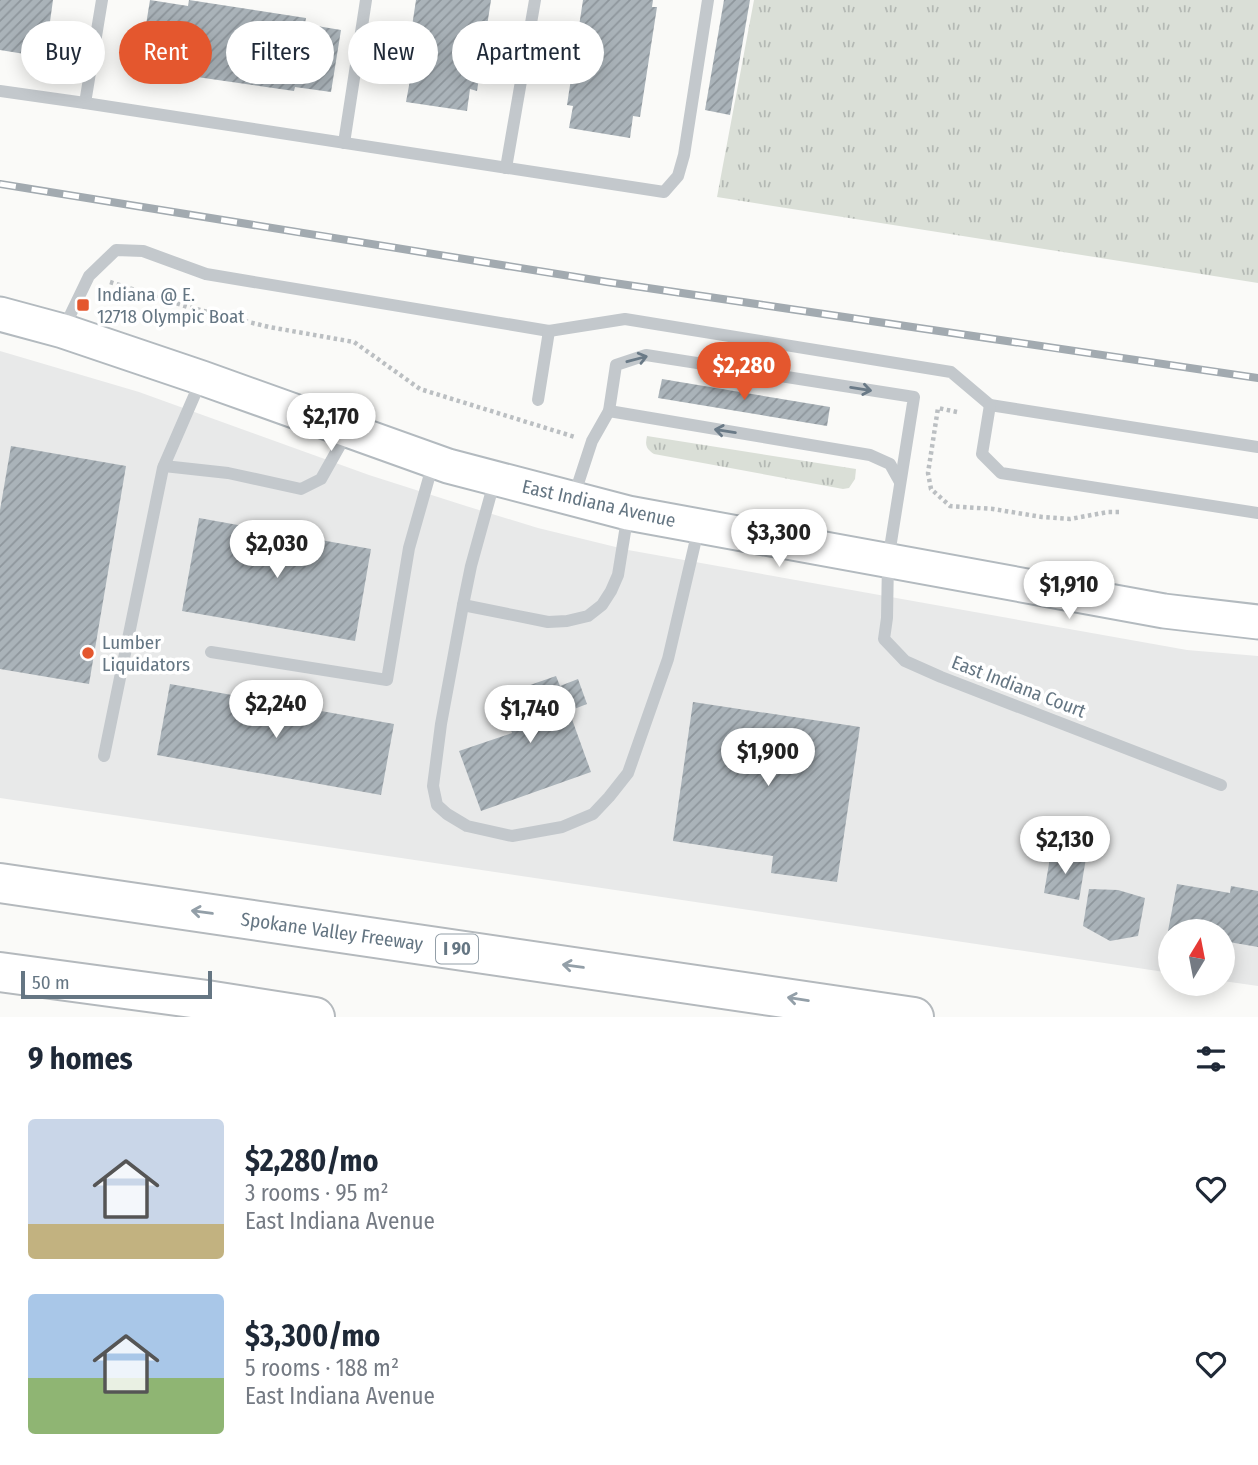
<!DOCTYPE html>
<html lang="en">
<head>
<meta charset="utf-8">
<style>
  :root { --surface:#fff; --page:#f2f2f3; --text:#1f2937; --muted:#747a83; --accent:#e4572e }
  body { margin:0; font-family:"Fira Sans Condensed",sans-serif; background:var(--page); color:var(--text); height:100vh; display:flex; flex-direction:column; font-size:26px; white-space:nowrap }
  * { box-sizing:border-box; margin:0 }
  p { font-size:23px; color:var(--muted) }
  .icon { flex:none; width:38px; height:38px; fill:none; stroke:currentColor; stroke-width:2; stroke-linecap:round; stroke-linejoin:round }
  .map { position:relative; height:1017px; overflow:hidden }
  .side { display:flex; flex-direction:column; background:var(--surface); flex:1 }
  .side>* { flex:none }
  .banner { position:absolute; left:21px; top:21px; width:700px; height:63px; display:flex; gap:14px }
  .needle { width:46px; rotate:10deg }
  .tools { position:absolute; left:1158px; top:919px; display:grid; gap:14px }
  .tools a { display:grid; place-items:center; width:77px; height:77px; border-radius:50%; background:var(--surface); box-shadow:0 4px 18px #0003; font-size:35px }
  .scale { position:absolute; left:21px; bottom:18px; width:191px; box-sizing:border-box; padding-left:7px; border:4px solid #657683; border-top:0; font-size:19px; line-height:24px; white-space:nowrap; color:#657683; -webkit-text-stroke:5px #fff; paint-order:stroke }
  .price { position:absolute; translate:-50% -60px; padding:0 16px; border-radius:24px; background:#fff; color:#222; font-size:23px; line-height:46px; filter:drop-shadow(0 2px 4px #0008) }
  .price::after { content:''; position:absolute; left:50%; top:42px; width:21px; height:16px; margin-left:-10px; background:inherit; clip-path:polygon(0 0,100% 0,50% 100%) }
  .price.on { background:var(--accent); color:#fff }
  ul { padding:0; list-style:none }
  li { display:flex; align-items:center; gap:21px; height:175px; padding:0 28px }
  li span { display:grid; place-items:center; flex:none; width:196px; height:140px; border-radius:7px; color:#555 }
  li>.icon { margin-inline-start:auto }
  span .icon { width:84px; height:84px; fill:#fffc; stroke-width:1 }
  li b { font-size:30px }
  h2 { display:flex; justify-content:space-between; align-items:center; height:84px; padding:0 28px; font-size:30px }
  .tag { padding:0 24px; border-radius:32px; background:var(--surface); box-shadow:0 4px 18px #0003; font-size:24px; line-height:63px }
  .tag.on { background:var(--accent); color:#fff }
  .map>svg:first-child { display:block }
  .built { fill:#e8e9e9 }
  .grass { fill:url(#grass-tufts) }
  .building { fill:url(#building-hatch) }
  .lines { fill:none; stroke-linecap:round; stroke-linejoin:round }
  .secondary-casing { stroke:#b3babf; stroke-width:37 }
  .motorway-casing { stroke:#b4b9bd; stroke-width:42 }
  .path { stroke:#bbbfc2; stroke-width:4.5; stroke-dasharray:3.5 3.5; stroke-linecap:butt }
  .service { stroke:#c3c8cc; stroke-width:12 }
  .secondary { stroke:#fff; stroke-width:33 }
  .motorway { stroke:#fff; stroke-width:38 }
  .rail-casing { stroke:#a2aab0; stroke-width:8 }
  .rail { stroke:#fff; stroke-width:5; stroke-dasharray:16; stroke-linecap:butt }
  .oneway { stroke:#6a7a87 }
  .oneway2 { stroke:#939fa8 }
  .poi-dot { fill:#e4572e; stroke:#fff; stroke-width:2.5 }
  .labels { text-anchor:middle; stroke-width:7; stroke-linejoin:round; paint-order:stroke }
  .shield { fill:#fff; stroke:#939fa8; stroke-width:2 }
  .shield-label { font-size:18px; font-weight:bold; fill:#657683 }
  .poi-label { font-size:19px; fill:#657683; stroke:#fff; text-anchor:start }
  .street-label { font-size:19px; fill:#657683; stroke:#fff }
</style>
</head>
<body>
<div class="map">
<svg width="1258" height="1017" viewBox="0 0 1258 1017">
  <defs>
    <pattern id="grass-tufts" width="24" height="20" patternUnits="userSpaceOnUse" patternTransform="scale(1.75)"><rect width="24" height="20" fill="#dadfd7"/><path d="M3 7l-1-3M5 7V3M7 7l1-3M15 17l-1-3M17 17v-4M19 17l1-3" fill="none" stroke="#b4b9b4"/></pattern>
    <pattern id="building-hatch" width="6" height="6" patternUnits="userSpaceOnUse" patternTransform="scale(1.75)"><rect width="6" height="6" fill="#aab3b9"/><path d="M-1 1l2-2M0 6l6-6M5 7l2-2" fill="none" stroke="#8e969c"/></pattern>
  </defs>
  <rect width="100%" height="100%" fill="#fafaf8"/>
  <polygon class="built" points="0,351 139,392 369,475 466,506 538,528 628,550 1187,650 1258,656 1258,986 1223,981 1223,931 1171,931 1171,973 0,798"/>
  <g class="grass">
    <polygon points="754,0 1258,0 1258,283 717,197"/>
    <path d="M647,436l209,33 -1,10 -6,9 -6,1 -189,-35c-8,-5 -9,-9 -7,-18z"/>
  </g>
  <g class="building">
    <polygon points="0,0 53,0 48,36 41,35 37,56 0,50"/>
    <polygon points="150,0 188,6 189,0 306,18 305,24 341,30 331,92 295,87 294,91 176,74 177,67 140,62"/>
    <polygon points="416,0 491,0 477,91 470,89 467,111 406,102 410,80 404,79"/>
    <polygon points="583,0 653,0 652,7 657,7 640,117 633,116 630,138 569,128 573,106 567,105"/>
    <polygon points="724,0 750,0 730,115 705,110"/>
    <polygon points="662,379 830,407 827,426 658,398"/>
    <polygon points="11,446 126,466 89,684 0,669 0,510"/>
    <polygon points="199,518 371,549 355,641 182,611"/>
    <polygon points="556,676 560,686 578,679 587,704 569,711 591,772 481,811 459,751 512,733 499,696"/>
    <polygon points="170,684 394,724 381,795 157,755"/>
    <polygon points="693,702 860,727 837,882 771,873 773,856 673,841"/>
    <polygon points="1051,852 1086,858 1079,900 1044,893"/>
    <polygon points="1177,884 1230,893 1231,886 1258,891 1258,947 1223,941 1223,931 1168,931"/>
    <polygon points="1089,889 1118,890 1145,898 1138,936 1110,941 1083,926"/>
  </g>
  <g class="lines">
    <g class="secondary-casing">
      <polyline id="secondary" points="0,314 63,331 202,378 448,466 628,513 1164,611 1258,622"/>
    </g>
    <g class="motorway-casing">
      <g id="motorway">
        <polyline points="0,883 914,1017"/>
        <polyline points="0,972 207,1000 315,1017"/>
      </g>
    </g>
    <g class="path">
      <polyline points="110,282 188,307 269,327 354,342 420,389 575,437"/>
      <polyline points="957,412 938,408 928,473 931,489 950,506 993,509 1042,517 1070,519 1108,512 1119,512"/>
    </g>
    <g class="service">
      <polyline points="102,0 85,103 664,192 678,176 684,155 708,0"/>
      <polyline points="0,91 85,103"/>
      <polyline points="344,143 366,0"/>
      <polyline points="506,168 535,0"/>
      <polyline points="63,330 89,276 116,250 143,251 206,274 549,331 625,319 951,372 990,405 1258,447"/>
      <polyline points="538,400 549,331"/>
      <polyline points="990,405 982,454 1001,473 1258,513"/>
      <polyline points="609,411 870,455 890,464 900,482"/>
      <polyline points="164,466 228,473 301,489 321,479 348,431"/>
      <polyline points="495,479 471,566 463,605 441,724 433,786 437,805 447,814 467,826 512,836 562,827 593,814 609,797 628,773 668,659 699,526"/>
      <polyline points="573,499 592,441 609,411 616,365 646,355 914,397 888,561 887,618 884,639 905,661 941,677 1221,785"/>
      <polyline points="463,605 548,622 567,621 588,616 602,605 611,591 618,575 628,513"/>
      <polyline points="211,652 387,680 409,548 434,460"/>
      <polyline points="104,756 163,468 202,378"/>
    </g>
    <use href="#secondary" class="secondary"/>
    <use href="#motorway" class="motorway"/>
    <g class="rail-casing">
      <polyline id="rail" points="0,184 607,282 1258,378"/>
    </g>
    <use href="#rail" class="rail"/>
  </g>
  <defs><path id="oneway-shaft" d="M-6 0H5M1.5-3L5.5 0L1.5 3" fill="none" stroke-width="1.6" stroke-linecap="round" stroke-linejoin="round" transform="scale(1.75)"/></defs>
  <g class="oneway">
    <use href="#oneway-shaft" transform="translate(637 359) rotate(-15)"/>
    <use href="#oneway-shaft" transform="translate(861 389) rotate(9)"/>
    <use href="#oneway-shaft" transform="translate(725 431) rotate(-171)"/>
  </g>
  <g class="oneway2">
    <use href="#oneway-shaft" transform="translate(202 912) rotate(-172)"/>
    <use href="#oneway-shaft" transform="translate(573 966) rotate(-172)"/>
    <use href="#oneway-shaft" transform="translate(798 999) rotate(-171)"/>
  </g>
  <g class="poi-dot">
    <rect x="76" y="298" width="14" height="14" rx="3.5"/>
    <circle cx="88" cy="653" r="7"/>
  </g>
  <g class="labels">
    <rect class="shield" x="436" y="934.5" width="42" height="29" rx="5"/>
    <g class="shield-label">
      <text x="457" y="955">I 90</text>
    </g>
    <g class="poi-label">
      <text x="97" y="301">Indiana @ E.<tspan x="97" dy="22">12718 Olympic Boat</tspan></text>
      <text x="102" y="649">Lumber<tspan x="102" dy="22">Liquidators</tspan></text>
    </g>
    <g class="street-label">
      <text transform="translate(599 503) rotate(13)" y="7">East Indiana Avenue</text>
      <text transform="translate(1019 686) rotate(21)" y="7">East Indiana Court</text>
      <text transform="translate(332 931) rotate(8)" y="7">Spokane Valley Freeway</text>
    </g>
  </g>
</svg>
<div class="tools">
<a><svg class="needle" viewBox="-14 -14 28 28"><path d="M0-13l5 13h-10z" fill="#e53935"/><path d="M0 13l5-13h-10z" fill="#747a83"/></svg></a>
</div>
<div class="scale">50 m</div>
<b class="price on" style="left:744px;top:402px">$2,280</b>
<b class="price" style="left:331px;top:453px">$2,170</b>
<b class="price" style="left:779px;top:569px">$3,300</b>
<b class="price" style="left:277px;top:580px">$2,030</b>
<b class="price" style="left:1069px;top:621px">$1,910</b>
<b class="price" style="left:276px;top:740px">$2,240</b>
<b class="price" style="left:530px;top:745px">$1,740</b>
<b class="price" style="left:768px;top:788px">$1,900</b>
<b class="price" style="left:1065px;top:876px">$2,130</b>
<div class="banner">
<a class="tag">Buy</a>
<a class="tag on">Rent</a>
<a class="tag">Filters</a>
<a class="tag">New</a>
<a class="tag">Apartment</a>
</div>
</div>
<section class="side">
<h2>9 homes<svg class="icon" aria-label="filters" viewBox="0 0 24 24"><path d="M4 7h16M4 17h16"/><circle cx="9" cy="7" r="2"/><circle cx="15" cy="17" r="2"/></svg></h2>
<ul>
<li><span style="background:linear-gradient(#c9d6e8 75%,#c2b280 0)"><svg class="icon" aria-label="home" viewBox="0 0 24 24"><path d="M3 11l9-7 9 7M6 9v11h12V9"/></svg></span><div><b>$2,280/mo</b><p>3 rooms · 95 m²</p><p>East Indiana Avenue</p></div><svg class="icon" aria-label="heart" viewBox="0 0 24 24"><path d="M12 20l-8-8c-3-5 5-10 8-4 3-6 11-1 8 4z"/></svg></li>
<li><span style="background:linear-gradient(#a9c7e8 60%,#8fb573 0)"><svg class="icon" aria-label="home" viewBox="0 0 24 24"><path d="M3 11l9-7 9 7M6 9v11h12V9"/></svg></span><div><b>$3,300/mo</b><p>5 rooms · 188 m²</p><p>East Indiana Avenue</p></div><svg class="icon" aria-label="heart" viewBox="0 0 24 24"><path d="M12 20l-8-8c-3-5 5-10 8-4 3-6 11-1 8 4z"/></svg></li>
</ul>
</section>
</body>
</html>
